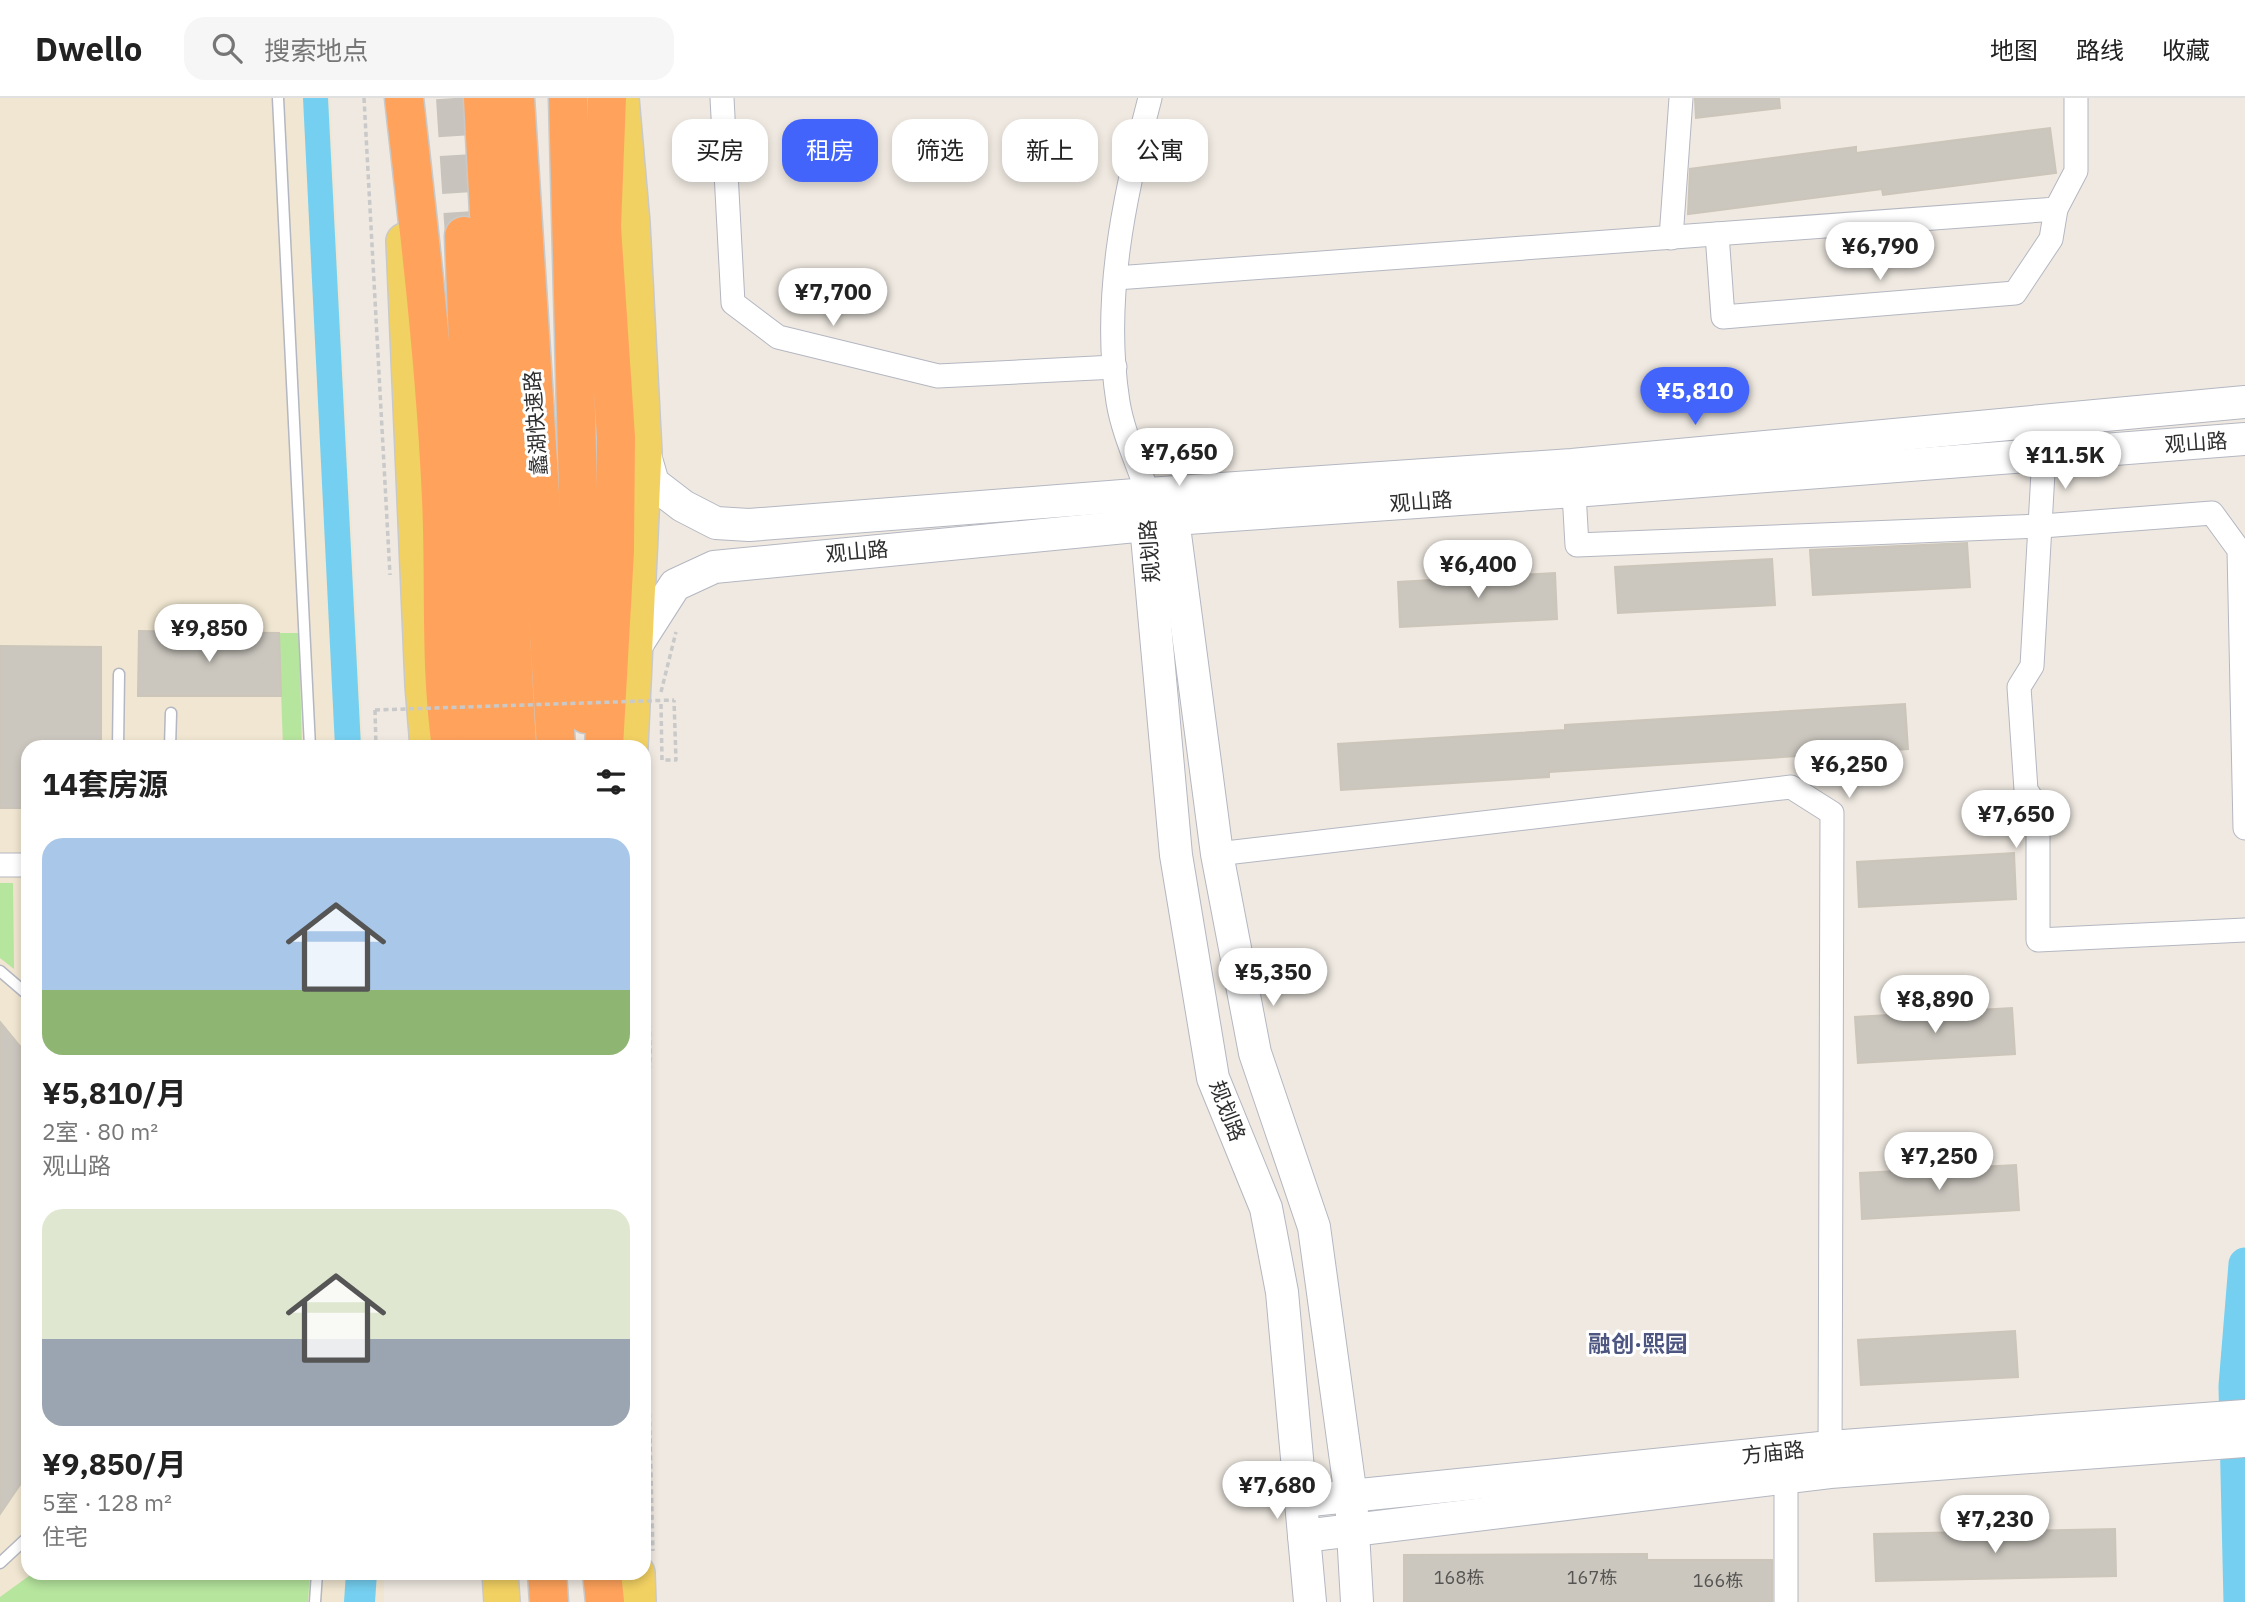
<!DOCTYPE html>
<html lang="zh">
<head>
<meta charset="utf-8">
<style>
  :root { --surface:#fff; --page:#f6f6f6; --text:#222; --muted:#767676; --line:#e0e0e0; --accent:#4264fb }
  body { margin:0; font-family:"IBM Plex Sans","Noto Sans SC",sans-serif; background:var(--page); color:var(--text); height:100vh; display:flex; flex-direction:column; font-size:26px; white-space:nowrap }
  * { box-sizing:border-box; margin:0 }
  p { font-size:23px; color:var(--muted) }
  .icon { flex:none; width:38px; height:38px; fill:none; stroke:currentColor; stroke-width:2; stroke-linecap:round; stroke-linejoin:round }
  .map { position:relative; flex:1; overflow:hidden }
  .panel { position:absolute; left:21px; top:642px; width:630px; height:840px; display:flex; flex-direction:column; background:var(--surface); border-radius:21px; box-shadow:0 4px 10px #0003 }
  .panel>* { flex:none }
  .guide { position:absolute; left:672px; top:21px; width:665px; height:63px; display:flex; gap:14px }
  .price { position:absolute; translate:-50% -60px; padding:0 16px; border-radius:24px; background:#fff; color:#222; font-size:23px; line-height:46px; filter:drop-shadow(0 2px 4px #0008) }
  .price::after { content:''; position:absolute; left:50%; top:42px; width:21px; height:16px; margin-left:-10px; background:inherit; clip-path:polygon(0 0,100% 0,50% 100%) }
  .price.selected { background:var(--accent); color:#fff }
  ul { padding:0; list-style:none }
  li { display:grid; align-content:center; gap:14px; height:371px; padding:0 21px }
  li span { display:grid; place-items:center; height:217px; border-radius:21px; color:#555 }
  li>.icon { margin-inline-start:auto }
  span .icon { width:126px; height:126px; fill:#fffc; stroke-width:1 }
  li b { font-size:30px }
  h2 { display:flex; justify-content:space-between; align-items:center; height:84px; padding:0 21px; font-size:30px }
  .pill { padding:0 24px; border-radius:21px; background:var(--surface); box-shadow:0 4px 10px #0003; font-size:24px; line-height:63px }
  .pill.selected { background:var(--accent); color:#fff }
  header { display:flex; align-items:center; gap:42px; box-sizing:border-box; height:98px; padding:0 35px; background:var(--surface); border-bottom:2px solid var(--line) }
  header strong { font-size:33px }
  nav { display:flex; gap:38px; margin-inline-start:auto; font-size:24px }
  .search { width:490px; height:63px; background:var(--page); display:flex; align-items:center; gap:18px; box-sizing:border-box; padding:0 24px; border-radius:21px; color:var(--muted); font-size:26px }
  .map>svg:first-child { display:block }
  .education { fill:#f0e6d1 }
  .green { fill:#b6e59e }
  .water { fill:#75cff0 }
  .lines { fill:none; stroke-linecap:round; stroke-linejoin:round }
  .river { stroke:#75cff0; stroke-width:33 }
  .building { fill:#cbc7bf; stroke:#cbc5ba; stroke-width:2 }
  .highway-tunnel { stroke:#c8c4bd; stroke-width:38; stroke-dasharray:38 19; stroke-linecap:butt }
  .lane-casing { stroke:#b4b7c1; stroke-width:13 }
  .street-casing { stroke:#b4b7c1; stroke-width:25 }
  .secondary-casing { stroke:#b4b7c1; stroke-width:34 }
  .primary-casing { stroke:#c9c9c9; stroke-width:38 }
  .highway-casing { stroke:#c9c9c9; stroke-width:41 }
  .path { stroke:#c9c9c9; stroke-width:3.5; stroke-dasharray:5 3.5; stroke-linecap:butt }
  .lane { stroke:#fff; stroke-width:10 }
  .street { stroke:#fff; stroke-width:23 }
  .secondary { stroke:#fff; stroke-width:32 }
  .primary { stroke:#f2d163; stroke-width:35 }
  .highway { stroke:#ffa35c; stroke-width:38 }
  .path-bridge { stroke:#c9c9c9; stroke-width:3.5; stroke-dasharray:5 3.5; stroke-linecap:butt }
  .labels { text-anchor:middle; stroke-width:6; stroke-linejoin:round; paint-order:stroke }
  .number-label { font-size:18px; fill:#555452 }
  .street-label { font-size:21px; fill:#2e2e2e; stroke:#fff }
  .neighbourhood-label { font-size:23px; font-weight:bold; fill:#4d5680; stroke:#fff }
</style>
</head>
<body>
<header>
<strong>Dwello</strong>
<div class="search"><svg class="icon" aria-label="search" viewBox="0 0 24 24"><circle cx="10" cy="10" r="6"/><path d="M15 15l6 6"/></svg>搜索地点</div>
<nav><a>地图</a><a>路线</a><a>收藏</a></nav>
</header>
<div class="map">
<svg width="2245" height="1504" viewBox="0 0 2245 1504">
  <rect width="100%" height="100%" fill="#efe9e1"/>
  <polygon class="education" points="0,0 330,0 363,649 28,649 28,1475 384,1475 384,1504 0,1504"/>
  <g class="green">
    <polygon points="279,535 299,535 302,649 283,649"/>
    <polygon points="0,785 13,785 14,871 0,860"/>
    <polygon points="33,1475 310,1475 308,1504 0,1504 0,1499"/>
  </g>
  <g class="water">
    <polygon points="303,0 328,0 361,649 335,649"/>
    <polygon points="346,1475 377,1475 375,1504 344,1504"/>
  </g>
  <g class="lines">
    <polyline class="river" points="2240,1504 2235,1288 2245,1166"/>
  </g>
  <g class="building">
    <polygon points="1695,0 1779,0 1780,10 1696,20"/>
    <polygon points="2050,30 2056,75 1883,97 1882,91 1688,116 1690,71 1856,49 1856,55"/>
    <polygon points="1967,445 1970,489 1813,497 1810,452"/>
    <polygon points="1772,461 1775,507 1618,515 1615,469"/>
    <polygon points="1555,475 1557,521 1400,529 1398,484"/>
    <polygon points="139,533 279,535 281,598 138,598"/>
    <polygon points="0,548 101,549 101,649 28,649 28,710 0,710"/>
    <polygon points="1905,606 1908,651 1549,674 1549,679 1341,692 1338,646 1565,632 1565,627"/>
    <polygon points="2014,755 2016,801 1859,809 1857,764"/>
    <polygon points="2012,910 2015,956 1858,965 1855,919"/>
    <polygon points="0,924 28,958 28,1375 0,1416"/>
    <polygon points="2016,1067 2019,1112 1862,1121 1860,1075"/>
    <polygon points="2015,1233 2018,1279 1861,1287 1858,1242"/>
    <polygon points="2115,1431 2116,1478 1876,1483 1874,1436"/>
    <polygon points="1647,1456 1647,1462 1772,1462 1772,1504 1404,1504 1404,1457"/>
  </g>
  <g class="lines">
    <polyline class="highway-tunnel" points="455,0 464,138"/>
    <g class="lane-casing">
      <g id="lane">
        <polyline points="278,0 310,649"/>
        <polyline points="118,649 119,576"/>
        <polyline points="170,649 171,615"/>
        <polyline points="0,873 28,897"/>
        <polyline points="0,1465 28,1439"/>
        <polyline points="315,1504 317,1475"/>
      </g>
    </g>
    <g class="street-casing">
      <g id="street">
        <polyline points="722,0 733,205 778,239 938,278 1115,269"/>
        <polyline points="1717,136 1723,219 2015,195 2051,141 2056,111"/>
        <polyline points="1671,140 1681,0"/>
        <polyline points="1116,180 2056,111 2076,73 2076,0"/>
        <polyline points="2044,357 2032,568 2019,589 2026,692 2038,710 2038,842 2245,832"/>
        <polyline points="1573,378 1577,447 2042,428 2212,415 2239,452 2245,730"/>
        <path d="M1148,396c-10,-30 -25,-61 -30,-92 -16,-101 6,-206 32,-304"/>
        <polyline points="1217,756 1791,689 1832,715 1830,1363"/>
        <polyline points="0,767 28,767"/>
        <polyline points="1786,1379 1786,1504"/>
      </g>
    </g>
    <g class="secondary-casing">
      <g id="secondary">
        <polyline points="644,354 653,385 683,408 716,425 749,427 1148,396 1572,367 2245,304"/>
        <polyline points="1147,407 1146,427 1176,757 1213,980 1266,1110 1282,1194 1310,1504"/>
        <polyline points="1159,407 1173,421 1217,756 1255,955 1314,1129 1351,1399 1357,1504"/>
        <polyline points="636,548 675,487 714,469 1146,427 1173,421 1574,393 2245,341"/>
        <polyline points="1301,1403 1830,1349 2245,1318"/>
        <polyline points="1304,1438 1830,1374 2245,1343"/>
      </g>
    </g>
    <g class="primary-casing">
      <g id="primary">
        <polyline points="621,0 632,125 644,354 630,649"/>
        <polyline points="404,143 423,587 428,649"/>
        <polyline points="500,1475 502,1504"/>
        <polyline points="637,1475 638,1504"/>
      </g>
    </g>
    <g class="highway-casing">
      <g id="highway">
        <path d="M404,0c15,133 31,266 37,401 4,82 -2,166 10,248"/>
        <polyline points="483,0 517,649"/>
        <polyline points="515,0 556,649"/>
        <polyline points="568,0 582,551 586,616"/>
        <polyline points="464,138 483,649"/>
        <polyline points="604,649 615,453 616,339 602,129 607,0"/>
        <polyline points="547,1475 549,1504"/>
        <polyline points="602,1475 605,1504"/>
      </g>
    </g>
    <g class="path">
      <polyline points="364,0 390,477"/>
      <polyline points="661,594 676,534"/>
      <polyline points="661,606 662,662 676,662 674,602"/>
      <polyline points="375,612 376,649"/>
      <polyline points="644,1083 650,956 644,717 647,669"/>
      <polyline points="644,1111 653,1453"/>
    </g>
    <use href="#lane" class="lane"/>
    <use href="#street" class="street"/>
    <use href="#secondary" class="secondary"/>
    <use href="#primary" class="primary"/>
    <use href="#highway" class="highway"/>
    <polyline class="path-bridge" points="375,612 674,602"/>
  </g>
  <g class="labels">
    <g class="number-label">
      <text x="1459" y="1486">168栋</text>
      <text x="1592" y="1486">167栋</text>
      <text x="1718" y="1489">166栋</text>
    </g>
    <g class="street-label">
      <text transform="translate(536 325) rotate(-94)" y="7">蠡湖快速路</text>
      <text transform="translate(2196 345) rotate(-4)" y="7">观山路</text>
      <text transform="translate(1421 404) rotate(-4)" y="7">观山路</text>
      <text transform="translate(1150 453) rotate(-94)" y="7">规划路</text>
      <text transform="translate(857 454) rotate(-5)" y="7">观山路</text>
      <text transform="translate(1227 1013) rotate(69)" y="7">规划路</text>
      <text transform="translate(1773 1355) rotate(-6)" y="7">方庙路</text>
    </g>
    <g class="neighbourhood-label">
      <text x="1638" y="1254">融创·熙园</text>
    </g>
  </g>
</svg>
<b class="price" style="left:1880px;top:184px">¥6,790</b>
<b class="price" style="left:833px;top:230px">¥7,700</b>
<b class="price selected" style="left:1695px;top:329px">¥5,810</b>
<b class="price" style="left:1179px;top:390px">¥7,650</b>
<b class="price" style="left:2065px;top:393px">¥11.5K</b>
<b class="price" style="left:1478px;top:502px">¥6,400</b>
<b class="price" style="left:209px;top:566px">¥9,850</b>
<b class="price" style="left:1849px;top:702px">¥6,250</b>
<b class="price" style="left:2016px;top:752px">¥7,650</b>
<b class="price" style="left:1273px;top:910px">¥5,350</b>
<b class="price" style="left:1935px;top:937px">¥8,890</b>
<b class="price" style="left:1939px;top:1094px">¥7,250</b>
<b class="price" style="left:1277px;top:1423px">¥7,680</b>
<b class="price" style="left:1995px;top:1457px">¥7,230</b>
<div class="guide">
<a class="pill">买房</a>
<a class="pill selected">租房</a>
<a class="pill">筛选</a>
<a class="pill">新上</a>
<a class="pill">公寓</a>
</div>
<section class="panel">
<h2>14套房源<svg class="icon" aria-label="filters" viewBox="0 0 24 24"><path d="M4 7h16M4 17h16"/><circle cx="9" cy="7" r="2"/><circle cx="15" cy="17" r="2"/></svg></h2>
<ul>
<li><span style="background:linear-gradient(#a9c7e8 70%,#8fb573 0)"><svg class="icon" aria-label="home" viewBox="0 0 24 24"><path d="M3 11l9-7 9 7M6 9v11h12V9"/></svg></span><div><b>¥5,810/月</b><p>2室 · 80 m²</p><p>观山路</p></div></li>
<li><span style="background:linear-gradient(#dfe7d0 60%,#9aa5b1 0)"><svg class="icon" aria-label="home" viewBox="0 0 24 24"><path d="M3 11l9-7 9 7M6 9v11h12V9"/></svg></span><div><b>¥9,850/月</b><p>5室 · 128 m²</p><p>住宅</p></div></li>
</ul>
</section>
</div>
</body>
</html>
